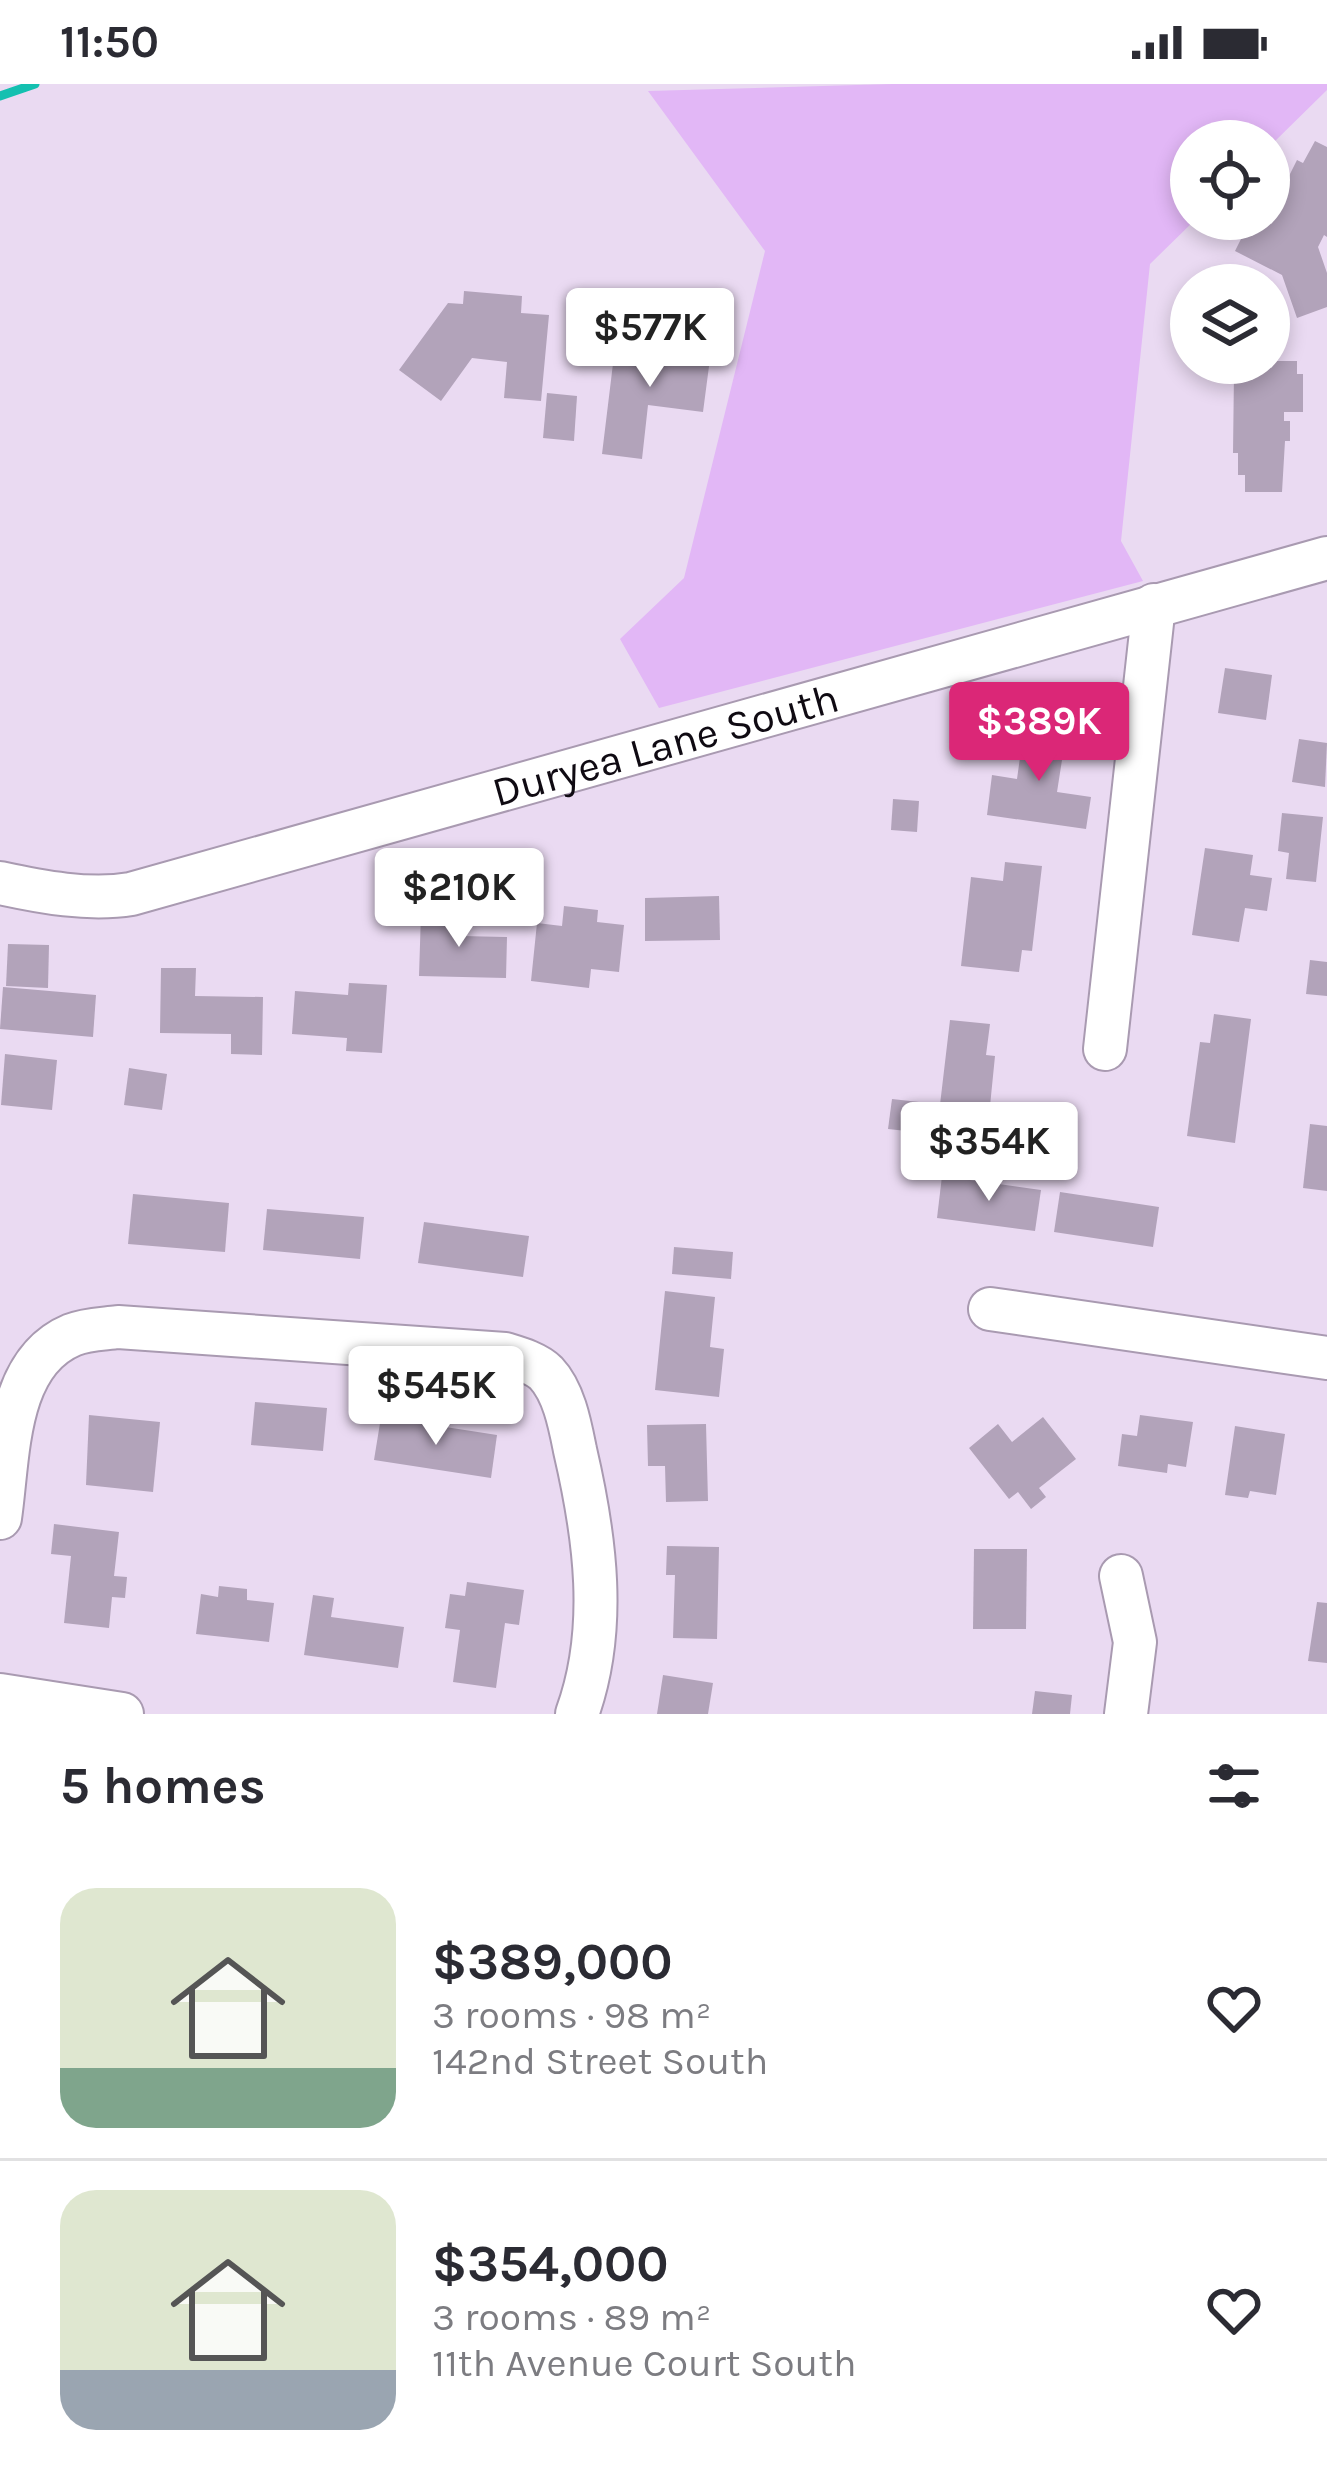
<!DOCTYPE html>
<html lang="en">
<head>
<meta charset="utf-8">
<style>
  :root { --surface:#fff; --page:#f2f2f3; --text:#2b2b33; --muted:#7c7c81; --line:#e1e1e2; --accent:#db2777 }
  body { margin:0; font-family:Karla,sans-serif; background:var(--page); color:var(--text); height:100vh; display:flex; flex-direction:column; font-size:45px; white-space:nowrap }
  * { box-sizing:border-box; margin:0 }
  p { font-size:39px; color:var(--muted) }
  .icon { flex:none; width:66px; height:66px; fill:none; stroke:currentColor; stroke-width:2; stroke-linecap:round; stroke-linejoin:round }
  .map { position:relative; height:1630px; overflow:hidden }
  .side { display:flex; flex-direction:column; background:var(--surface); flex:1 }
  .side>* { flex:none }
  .tools { position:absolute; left:1170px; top:36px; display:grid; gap:24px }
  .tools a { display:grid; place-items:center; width:120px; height:120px; border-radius:50%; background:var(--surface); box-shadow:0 6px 18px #0003; font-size:60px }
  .price { position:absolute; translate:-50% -102px; padding:0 27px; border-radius:12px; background:#fff; color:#222; font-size:39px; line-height:78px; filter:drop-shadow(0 3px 6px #0008) }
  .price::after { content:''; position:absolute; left:50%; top:72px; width:36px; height:27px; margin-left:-18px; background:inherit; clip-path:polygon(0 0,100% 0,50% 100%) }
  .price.active { background:var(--accent); color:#fff }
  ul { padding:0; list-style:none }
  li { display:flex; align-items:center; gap:36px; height:300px; padding:0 60px }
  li+li { border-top:3px solid var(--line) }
  li span { display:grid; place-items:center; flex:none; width:336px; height:240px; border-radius:36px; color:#555 }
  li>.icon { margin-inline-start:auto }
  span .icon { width:144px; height:144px; fill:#fffc; stroke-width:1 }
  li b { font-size:51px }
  h2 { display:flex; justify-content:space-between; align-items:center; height:144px; padding:0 60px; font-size:51px }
  .status { display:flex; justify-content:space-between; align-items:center; height:84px; padding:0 60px; background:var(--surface); direction:ltr }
  .status svg { height:33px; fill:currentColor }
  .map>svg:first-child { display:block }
  .green { fill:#e2b7f6 }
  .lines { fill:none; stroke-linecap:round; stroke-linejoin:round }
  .stream { stroke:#14c0b0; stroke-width:9 }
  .building { fill:#b2a3ba }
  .minor-casing { stroke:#a99ab1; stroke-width:46 }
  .minor { stroke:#fff; stroke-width:42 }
  .labels { text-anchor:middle; stroke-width:9; stroke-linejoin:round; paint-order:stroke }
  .street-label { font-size:42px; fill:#0f0a12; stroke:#f6e9fc }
</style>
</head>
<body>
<div class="status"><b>11:50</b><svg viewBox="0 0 49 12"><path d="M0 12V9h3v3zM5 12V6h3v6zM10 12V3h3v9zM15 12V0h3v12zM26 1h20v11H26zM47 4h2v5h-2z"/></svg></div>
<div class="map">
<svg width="1327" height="1630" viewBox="0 0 1327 1630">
  <rect width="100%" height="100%" fill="#eadaf2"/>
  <polygon class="green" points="892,0 1327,0 1327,6 1269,63 1269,57 1191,57 1191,135 1196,135 1150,180 1121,457 1143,497 659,624 620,555 684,494 765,167 648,7"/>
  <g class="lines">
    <polyline class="stream" points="0,12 35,0"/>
  </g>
  <g class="building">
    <polygon points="1315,57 1327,63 1327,153 1324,151 1318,163 1327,189 1327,223 1297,234 1282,191 1235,167 1249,139 1257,143 1261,135 1269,135 1269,109 1275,98 1286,98 1297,76 1303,79"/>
    <polygon points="464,207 522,212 521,229 549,231 541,317 504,314 507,278 472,274 441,317 399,286 448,219 463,220"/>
    <polygon points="616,255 711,267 703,328 648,321 642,375 602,370"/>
    <polygon points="1269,277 1297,277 1297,290 1303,290 1303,328 1284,328 1284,337 1290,337 1290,357 1285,357 1282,408 1245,408 1245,391 1238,391 1238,369 1233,369 1234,288 1258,288 1258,279"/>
    <polygon points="547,309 577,312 574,357 543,354"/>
    <polygon points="1225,584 1272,591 1266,636 1218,629"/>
    <polygon points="1025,638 1067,644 1057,708 1091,713 1086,745 987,731 992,691 1017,695"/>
    <polygon points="1299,655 1327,659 1325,703 1292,698"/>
    <polygon points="893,715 919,717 917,748 891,746"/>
    <polygon points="1282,729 1323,733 1316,798 1286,795 1289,769 1278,767"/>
    <polygon points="1205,764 1253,771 1250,791 1272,794 1267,827 1245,824 1239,858 1192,851"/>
    <polygon points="1005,778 1042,782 1032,867 1022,866 1019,888 961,882 971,793 1003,797"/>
    <polygon points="719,812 720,856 645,857 645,814"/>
    <polygon points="564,822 598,826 597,838 624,841 619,888 591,885 589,904 531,897 537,839 562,842"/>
    <polygon points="421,829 462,830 461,852 507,853 506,894 419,892"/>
    <polygon points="8,860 49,861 48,904 6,902"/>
    <polygon points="1310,876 1327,878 1327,912 1306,910"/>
    <polygon points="161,884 196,884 195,912 263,913 262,971 231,970 231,950 160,949"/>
    <polygon points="349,899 387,901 382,969 346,967 347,954 292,950 295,907 348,911"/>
    <polygon points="3,903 96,911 93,953 0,945"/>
    <polygon points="1214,930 1251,935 1235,1059 1187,1052 1200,958 1210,959"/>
    <polygon points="950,936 990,940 986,971 995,972 987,1052 937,1046"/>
    <polygon points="5,970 57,976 52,1026 1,1021"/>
    <polygon points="129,984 167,990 162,1026 124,1021"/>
    <polygon points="892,1015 928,1019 925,1049 888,1045"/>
    <polygon points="1310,1040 1327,1042 1327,1107 1303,1104"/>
    <polygon points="942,1092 1041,1106 1035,1147 937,1134"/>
    <polygon points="1060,1108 1159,1123 1153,1163 1054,1148"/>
    <polygon points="133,1110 229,1119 225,1168 128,1160"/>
    <polygon points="267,1125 364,1133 360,1175 263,1166"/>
    <polygon points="424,1138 529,1152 523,1193 418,1179"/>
    <polygon points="674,1163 733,1168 731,1195 672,1190"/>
    <polygon points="665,1207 715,1213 710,1263 724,1265 719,1313 655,1306"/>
    <polygon points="255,1318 327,1324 323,1367 251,1361"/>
    <polygon points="89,1331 160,1338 153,1408 86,1401"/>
    <polygon points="1140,1331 1193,1338 1186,1383 1168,1380 1167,1389 1118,1382 1122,1350 1137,1352"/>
    <polygon points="381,1333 497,1351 491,1394 374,1376"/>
    <polygon points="1043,1333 1076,1375 1039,1404 1046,1413 1031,1425 1018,1408 1009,1415 969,1364 998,1340 1012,1358"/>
    <polygon points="706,1340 708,1417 666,1418 665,1382 648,1382 647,1341"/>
    <polygon points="1235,1342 1285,1350 1276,1411 1250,1407 1248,1414 1225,1411"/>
    <polygon points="54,1440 119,1448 114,1492 127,1493 125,1514 112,1513 109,1544 64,1539 71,1472 51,1470"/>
    <polygon points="667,1462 719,1463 717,1555 673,1554 675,1491 666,1491"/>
    <polygon points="974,1465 1027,1465 1026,1545 973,1545"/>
    <polygon points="467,1498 524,1506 519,1541 505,1539 496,1604 453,1598 460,1546 445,1544 450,1510 465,1512"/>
    <polygon points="219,1502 247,1505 247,1516 274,1519 269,1558 196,1550 201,1510 218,1513"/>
    <polygon points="313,1511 334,1514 331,1533 404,1543 398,1584 304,1571"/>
    <polygon points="1317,1518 1327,1519 1327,1579 1308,1577"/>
    <polygon points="663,1591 713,1599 708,1630 657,1630"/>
    <polygon points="1035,1607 1072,1611 1070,1630 1032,1630"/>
  </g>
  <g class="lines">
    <g class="minor-casing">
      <g id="minor">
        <path id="s1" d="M0,799c41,9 89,18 131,11l1196,-336"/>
        <polyline points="1105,965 1154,521"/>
        <polyline points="990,1225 1327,1274"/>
        <path d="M0,1434c9,-60 5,-155 72,-183 14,-6 31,-6 46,-8l387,27c13,4 31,9 41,19 18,19 24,52 29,77 20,86 33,179 2,264"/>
        <polyline points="1121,1492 1135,1558 1126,1630"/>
        <polyline points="0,1611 122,1630"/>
      </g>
    </g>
    <use href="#minor" class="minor"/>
  </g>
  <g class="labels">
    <g class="street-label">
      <text dy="15" stroke="none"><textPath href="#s1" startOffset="687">Duryea Lane South</textPath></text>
    </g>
  </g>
</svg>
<div class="tools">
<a><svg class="icon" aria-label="locate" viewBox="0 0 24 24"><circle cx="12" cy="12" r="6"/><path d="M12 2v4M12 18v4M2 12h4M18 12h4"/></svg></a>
<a><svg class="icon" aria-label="layers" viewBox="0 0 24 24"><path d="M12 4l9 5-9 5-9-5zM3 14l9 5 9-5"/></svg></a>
</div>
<b class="price" style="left:650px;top:306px">$577K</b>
<b class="price active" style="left:1039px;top:700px">$389K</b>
<b class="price" style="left:459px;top:866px">$210K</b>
<b class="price" style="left:989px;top:1120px">$354K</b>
<b class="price" style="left:436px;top:1364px">$545K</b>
</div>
<section class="side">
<h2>5 homes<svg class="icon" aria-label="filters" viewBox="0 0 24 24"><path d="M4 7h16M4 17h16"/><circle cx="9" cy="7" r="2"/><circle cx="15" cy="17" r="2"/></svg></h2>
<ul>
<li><span style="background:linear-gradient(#dfe7d0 75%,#7fa58c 0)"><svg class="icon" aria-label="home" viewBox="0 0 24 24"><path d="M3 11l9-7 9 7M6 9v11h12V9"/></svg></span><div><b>$389,000</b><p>3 rooms · 98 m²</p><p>142nd Street South</p></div><svg class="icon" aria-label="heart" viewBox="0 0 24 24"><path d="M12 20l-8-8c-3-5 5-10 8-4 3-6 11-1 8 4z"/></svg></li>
<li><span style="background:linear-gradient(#dfe7d0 75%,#9aa5b1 0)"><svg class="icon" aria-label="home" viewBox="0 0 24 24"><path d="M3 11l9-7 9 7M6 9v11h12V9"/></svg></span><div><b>$354,000</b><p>3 rooms · 89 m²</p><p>11th Avenue Court South</p></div><svg class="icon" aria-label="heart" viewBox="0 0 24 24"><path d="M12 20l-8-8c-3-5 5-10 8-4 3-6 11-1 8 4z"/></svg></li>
</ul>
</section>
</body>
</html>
